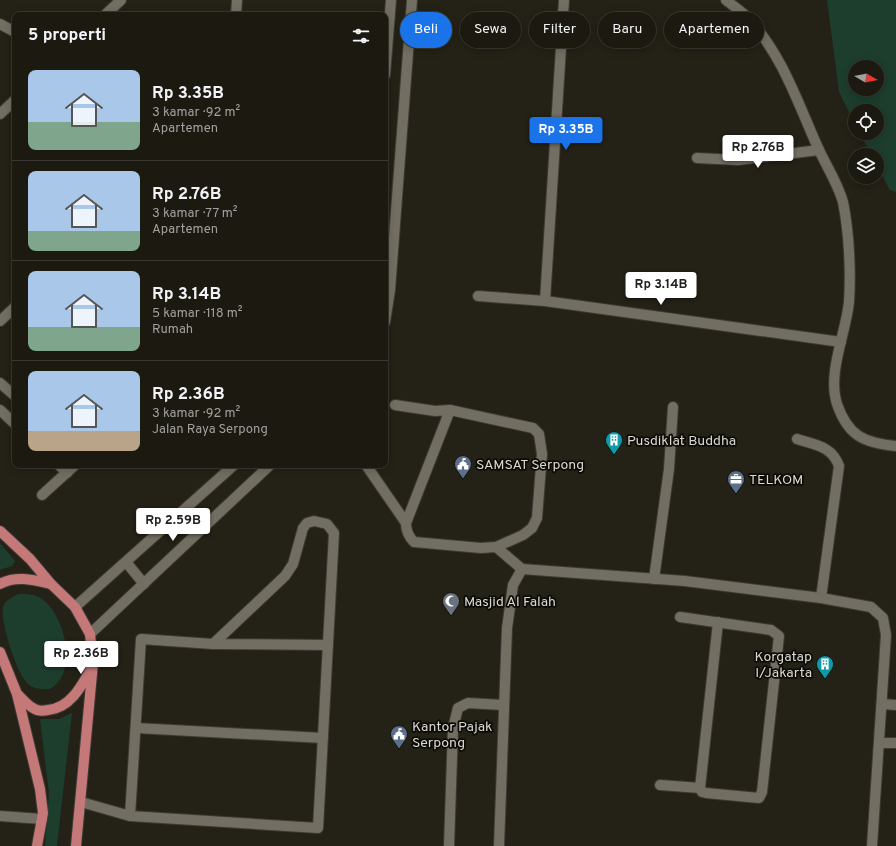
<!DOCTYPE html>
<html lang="id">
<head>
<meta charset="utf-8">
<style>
  :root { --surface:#1b1910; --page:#28261e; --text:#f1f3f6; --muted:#a0a09f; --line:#393830; --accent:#1a73e8 }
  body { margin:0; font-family:Overpass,sans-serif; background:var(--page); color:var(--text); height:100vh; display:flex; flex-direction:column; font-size:15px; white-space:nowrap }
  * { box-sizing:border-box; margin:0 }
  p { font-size:13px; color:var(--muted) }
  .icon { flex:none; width:22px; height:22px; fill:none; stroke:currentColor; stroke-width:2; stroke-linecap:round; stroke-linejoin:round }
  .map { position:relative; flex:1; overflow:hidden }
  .sheet { position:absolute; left:12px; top:12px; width:376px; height:456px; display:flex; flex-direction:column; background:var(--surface); border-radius:8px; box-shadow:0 2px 10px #0003,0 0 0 1px var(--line) }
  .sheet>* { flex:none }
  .guide { position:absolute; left:400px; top:12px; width:380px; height:36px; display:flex; gap:8px }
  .needle { width:26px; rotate:99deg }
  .buttons { position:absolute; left:848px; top:60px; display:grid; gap:8px }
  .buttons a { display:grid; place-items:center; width:36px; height:36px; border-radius:50%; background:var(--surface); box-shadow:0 2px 10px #0003,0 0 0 1px var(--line); font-size:20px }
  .price { position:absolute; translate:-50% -34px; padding:0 9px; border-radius:4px; background:#fff; color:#222; font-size:13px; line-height:26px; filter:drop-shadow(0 1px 2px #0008) }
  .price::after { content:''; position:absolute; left:50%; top:24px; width:12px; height:9px; margin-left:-6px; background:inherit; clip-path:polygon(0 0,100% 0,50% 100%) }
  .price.selected { background:var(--accent); color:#fff }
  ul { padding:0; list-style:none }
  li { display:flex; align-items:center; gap:12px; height:100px; padding:0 16px }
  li+li { border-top:1px solid var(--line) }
  li span { display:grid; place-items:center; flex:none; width:112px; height:80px; border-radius:8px; color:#555 }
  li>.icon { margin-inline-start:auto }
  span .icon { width:48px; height:48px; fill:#fffc; stroke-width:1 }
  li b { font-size:17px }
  h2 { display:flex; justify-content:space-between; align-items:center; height:48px; padding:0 16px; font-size:17px }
  .tag { padding:0 14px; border-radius:18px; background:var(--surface); box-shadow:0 2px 10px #0003,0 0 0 1px var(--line); font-size:14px; line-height:36px }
  .tag.selected { background:var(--accent); color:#fff }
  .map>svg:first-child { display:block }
  .green { fill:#1d3d2d; fill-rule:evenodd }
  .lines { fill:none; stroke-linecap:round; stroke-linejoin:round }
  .minor-casing { stroke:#3e3b34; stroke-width:12 }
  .major-casing { stroke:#3e3b34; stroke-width:12 }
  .minor { stroke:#726e61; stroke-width:10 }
  .major { stroke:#c47878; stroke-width:10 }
  .labels { text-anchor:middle; stroke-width:3.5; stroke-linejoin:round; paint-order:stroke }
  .poi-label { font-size:14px; fill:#dad8d1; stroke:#0c0b06; text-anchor:start }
</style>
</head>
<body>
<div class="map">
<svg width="896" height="846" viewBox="0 0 896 846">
  <rect width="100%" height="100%" fill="#242116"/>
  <g class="green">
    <path d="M827,0h69v192l-6,-2 -13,-24v-11h-6l-11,-22h17v-22h-22v13l-16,-32zM855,67h22v22h-22z"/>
    <polygon points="0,543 15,561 12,566 0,570"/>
    <path d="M18,594c8,0 17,0 24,5 21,15 34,63 16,83 -3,3 -5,6 -9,7 -7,1 -19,-1 -23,-7 -10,-12 -26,-60 -23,-75 2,-7 9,-9 15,-13z"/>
    <polygon points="72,713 57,846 45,846 49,794 40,719 59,719"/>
  </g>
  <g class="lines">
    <g class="minor-casing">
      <g id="minor">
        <path d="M726,0c7,6 15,11 21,17 36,38 51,87 72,133 8,17 19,34 24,52 6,30 8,69 6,100 -3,31 -22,71 -12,102 11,32 27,39 59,42"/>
        <polyline points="105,15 121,0"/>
        <polyline points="236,15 237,0"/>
        <polyline points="0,24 15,32"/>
        <polyline points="385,75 391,0"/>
        <polyline points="0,114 15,100"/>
        <polyline points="697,158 738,160 819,150"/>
        <polyline points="478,296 545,301 841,342"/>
        <polyline points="545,301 564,0"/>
        <polyline points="0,321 15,307"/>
        <polyline points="385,322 390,290 412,0"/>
        <polyline points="0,383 15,396"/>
        <path d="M395,405l40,6 15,-1 -44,113c0,8 2,13 8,19l67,6 15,-1 26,22"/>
        <polyline points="0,410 15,424"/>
        <polyline points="450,410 533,428 539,434 542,454 537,518 532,528 523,535 496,547"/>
        <path d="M797,439c18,6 35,7 42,27l-18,132"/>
        <polyline points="59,465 67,473"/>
        <polyline points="366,465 406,523"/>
        <polyline points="42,495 75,465"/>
        <polyline points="126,562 144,584"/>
        <polyline points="654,579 669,469 673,407"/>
        <polyline points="75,607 234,465"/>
        <polyline points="680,617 771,630 779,636 762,792 759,798 706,793 702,792 700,788 718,622"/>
        <polyline points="90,634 270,465"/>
        <polyline points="882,704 896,705"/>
        <polyline points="136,728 323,738"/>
        <polyline points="879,743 896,743"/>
        <polyline points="660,785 700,788"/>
        <polyline points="81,802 130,816 318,828 334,533 327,524 314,521 307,523 303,528 293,564 285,576 213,644"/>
        <polyline points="0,816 42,819"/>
        <polyline points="130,816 141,639 213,644 328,645"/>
        <polyline points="449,846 453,728 458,708 468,703 503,705"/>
        <polyline points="499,846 507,628 513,585 522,569 685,581 821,598 871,607 883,618 886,635 872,846"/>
      </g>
    </g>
    <g class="major-casing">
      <g id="major">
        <polyline points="0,531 30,559 51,584 75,607 90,634 93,663 76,846"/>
        <path d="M0,584c16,-9 34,-4 51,0"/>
        <polyline points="0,652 17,694 40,789 43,813 37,846"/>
        <path d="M17,694c5,4 10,11 16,14 4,3 10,3 15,2 23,-2 34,-25 44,-43"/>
      </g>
    </g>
    <use href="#minor" class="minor"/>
    <use href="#major" class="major"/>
  </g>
  <defs>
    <g id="building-pin" transform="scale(0.9)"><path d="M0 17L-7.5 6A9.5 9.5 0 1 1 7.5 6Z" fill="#0f9aa8" stroke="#0c0b06"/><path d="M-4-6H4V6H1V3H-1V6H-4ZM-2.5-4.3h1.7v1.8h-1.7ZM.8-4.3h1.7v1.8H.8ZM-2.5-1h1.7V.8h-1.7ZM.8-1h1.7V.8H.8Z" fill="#fff"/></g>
    <g id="civic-pin" transform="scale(0.9)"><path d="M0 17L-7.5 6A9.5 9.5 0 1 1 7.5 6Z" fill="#5c6f8a" stroke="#0c0b06"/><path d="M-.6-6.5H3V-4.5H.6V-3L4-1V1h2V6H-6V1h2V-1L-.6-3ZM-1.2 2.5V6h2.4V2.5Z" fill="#fff"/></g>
    <g id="office-pin" transform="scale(0.9)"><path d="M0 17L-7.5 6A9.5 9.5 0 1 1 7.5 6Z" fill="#5c6f8a" stroke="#0c0b06"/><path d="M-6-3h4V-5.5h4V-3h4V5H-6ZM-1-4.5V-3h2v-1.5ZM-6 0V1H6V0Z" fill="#fff"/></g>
    <g id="mosque-pin" transform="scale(0.9)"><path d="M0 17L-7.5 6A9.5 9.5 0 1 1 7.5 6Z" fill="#6b7280" stroke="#0c0b06"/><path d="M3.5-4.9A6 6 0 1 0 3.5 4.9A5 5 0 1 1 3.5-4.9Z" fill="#fff"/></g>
  </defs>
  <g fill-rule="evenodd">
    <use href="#building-pin" x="614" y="440"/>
    <use href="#civic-pin" x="463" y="464"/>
    <use href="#office-pin" x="736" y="479"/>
    <use href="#mosque-pin" x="451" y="601"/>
    <use href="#building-pin" x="825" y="664"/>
    <use href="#civic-pin" x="399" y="734"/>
  </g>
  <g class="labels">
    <g class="poi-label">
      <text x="627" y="445">Pusdiklat Buddha</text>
      <text x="476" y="469">SAMSAT Serpong</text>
      <text x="749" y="484">TELKOM</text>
      <text x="464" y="606">Masjid Al Falah</text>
      <text x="812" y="661" text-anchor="end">Korgatap<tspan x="812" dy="16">I/Jakarta</tspan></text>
      <text x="412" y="731">Kantor Pajak<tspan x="412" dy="16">Serpong</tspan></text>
    </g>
  </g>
</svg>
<div class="buttons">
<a><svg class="needle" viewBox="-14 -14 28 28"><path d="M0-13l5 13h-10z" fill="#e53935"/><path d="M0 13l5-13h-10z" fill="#a0a09f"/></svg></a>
<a><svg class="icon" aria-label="locate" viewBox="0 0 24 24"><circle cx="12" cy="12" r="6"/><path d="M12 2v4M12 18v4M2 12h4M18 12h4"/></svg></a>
<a><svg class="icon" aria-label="layers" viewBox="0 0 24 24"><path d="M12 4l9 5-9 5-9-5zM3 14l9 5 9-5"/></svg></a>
</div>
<b class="price selected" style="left:566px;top:151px">Rp 3.35B</b>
<b class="price" style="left:758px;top:169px">Rp 2.76B</b>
<b class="price" style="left:661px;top:306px">Rp 3.14B</b>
<b class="price" style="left:173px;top:542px">Rp 2.59B</b>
<b class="price" style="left:81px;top:675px">Rp 2.36B</b>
<div class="guide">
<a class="tag selected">Beli</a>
<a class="tag">Sewa</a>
<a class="tag">Filter</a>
<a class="tag">Baru</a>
<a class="tag">Apartemen</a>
</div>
<section class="sheet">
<h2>5 properti<svg class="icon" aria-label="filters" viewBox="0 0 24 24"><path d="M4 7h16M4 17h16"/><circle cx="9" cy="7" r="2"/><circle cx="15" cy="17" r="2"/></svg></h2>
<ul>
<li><span style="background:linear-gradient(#a9c7e8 65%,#7fa58c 0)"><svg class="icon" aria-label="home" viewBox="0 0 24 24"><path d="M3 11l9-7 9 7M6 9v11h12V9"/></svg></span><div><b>Rp 3.35B</b><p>3 kamar · 92 m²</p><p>Apartemen</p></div></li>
<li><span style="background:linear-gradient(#a9c7e8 75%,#7fa58c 0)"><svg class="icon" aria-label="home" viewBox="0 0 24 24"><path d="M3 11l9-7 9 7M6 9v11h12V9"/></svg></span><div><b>Rp 2.76B</b><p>3 kamar · 77 m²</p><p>Apartemen</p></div></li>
<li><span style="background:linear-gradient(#a9c7e8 70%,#7fa58c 0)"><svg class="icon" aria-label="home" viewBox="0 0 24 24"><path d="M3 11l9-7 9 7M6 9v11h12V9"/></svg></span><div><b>Rp 3.14B</b><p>5 kamar · 118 m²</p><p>Rumah</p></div></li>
<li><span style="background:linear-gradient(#a9c7e8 75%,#b9a48a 0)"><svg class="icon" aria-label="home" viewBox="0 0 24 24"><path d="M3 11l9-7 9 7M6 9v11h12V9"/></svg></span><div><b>Rp 2.36B</b><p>3 kamar · 92 m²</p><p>Jalan Raya Serpong</p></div></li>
</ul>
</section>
</div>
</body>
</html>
